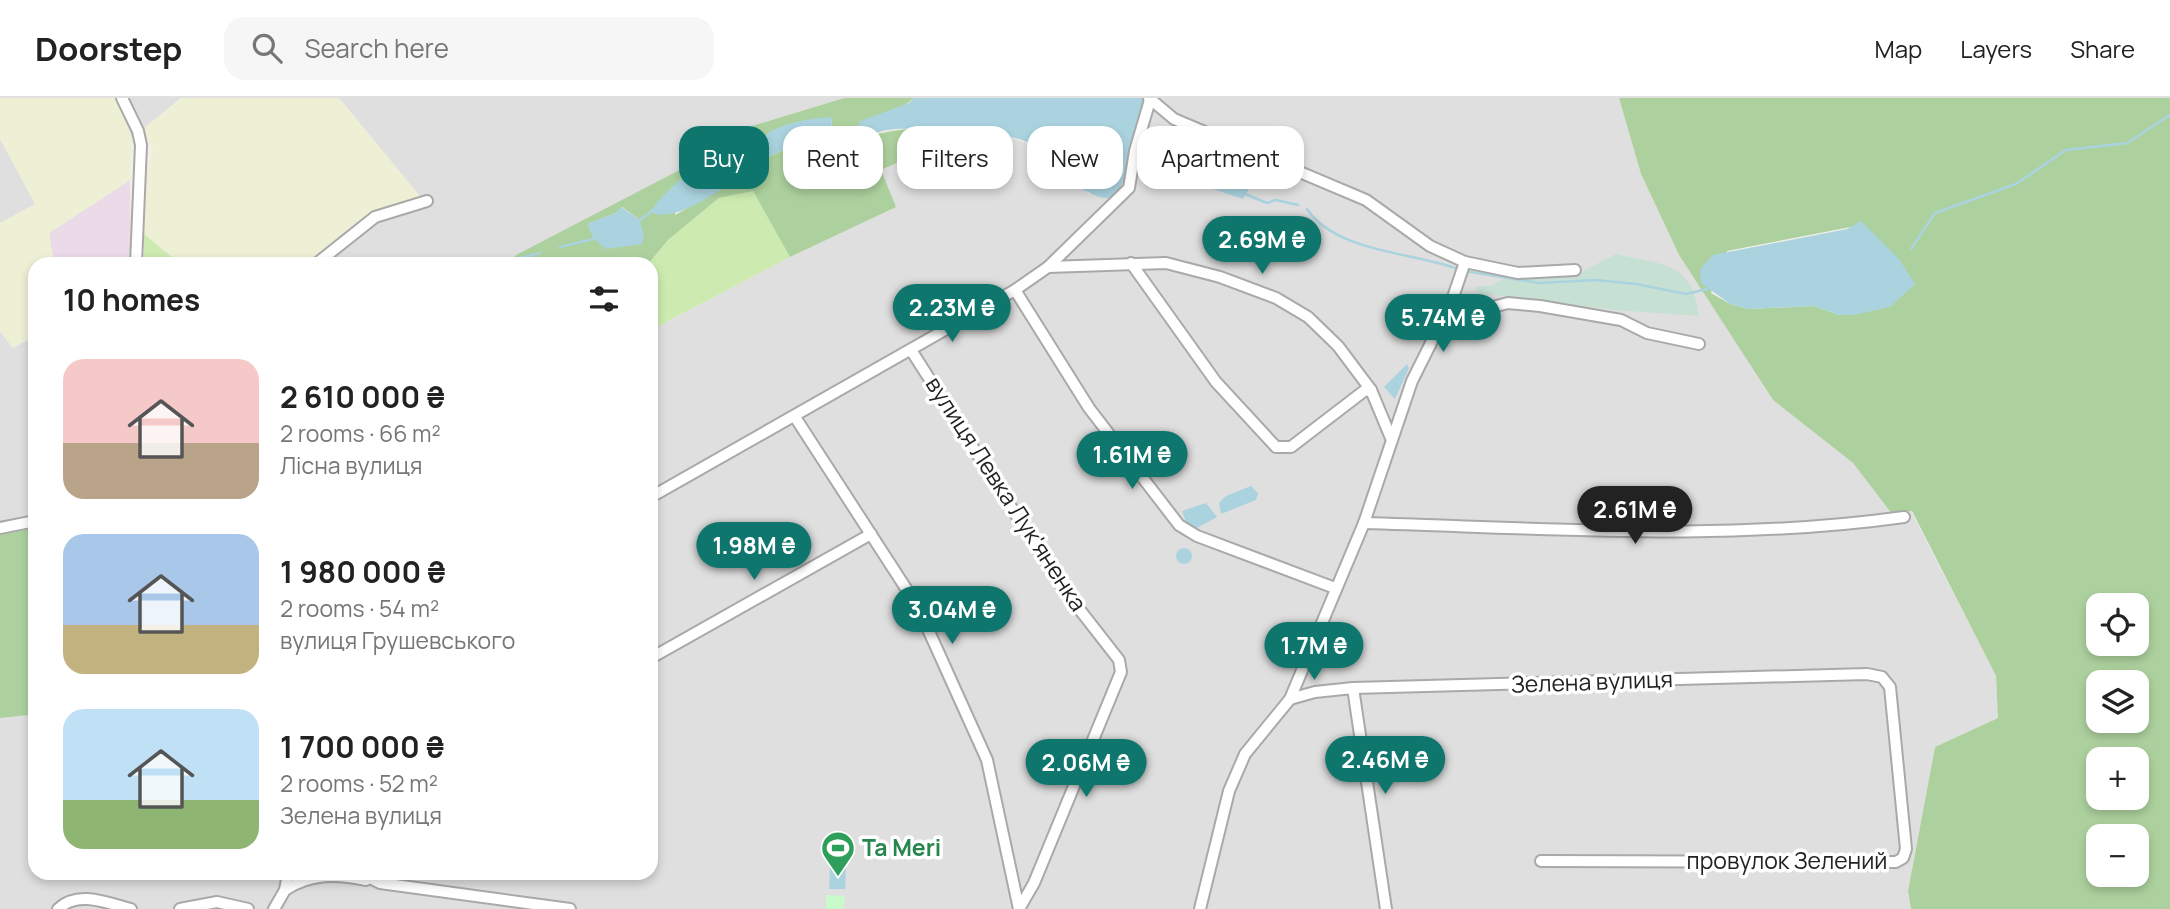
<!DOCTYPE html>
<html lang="en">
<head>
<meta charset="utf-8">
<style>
  :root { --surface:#fff; --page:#f6f6f6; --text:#222; --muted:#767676; --line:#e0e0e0; --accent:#0f766e }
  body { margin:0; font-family:Manrope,sans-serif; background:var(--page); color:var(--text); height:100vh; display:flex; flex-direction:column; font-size:26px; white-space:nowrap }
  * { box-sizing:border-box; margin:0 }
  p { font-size:23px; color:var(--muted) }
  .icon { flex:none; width:38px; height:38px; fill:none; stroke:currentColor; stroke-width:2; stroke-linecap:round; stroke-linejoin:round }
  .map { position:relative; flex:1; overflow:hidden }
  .side { position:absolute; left:28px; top:159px; width:630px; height:623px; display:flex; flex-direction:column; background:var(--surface); border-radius:21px; box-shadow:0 4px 10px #0003 }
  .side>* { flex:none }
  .guide { position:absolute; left:679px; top:28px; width:665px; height:63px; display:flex; gap:14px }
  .controls { position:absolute; left:2086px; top:495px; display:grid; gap:14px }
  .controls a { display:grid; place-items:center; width:63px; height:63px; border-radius:14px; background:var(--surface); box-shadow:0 4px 10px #0003; font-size:35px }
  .price { position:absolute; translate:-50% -60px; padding:0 16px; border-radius:24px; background:var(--accent); color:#fff; font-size:23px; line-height:46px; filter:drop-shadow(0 2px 4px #0008) }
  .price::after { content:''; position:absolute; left:50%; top:42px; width:21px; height:16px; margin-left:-10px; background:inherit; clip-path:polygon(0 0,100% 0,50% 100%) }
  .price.current { background:#222; color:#fff }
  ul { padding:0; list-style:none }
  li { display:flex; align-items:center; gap:21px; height:175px; padding:0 35px }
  li span { display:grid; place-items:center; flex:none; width:196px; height:140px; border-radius:21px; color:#555 }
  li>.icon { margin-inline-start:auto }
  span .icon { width:84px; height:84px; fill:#fffc; stroke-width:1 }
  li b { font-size:30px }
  h2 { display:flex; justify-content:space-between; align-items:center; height:84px; padding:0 35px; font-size:30px }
  .pill { padding:0 24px; border-radius:21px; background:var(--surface); box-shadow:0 4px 10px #0003; font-size:24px; line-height:63px }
  .pill.current { background:var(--accent); color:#fff }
  header { display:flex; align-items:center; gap:42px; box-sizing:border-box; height:98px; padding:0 35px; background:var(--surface); border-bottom:2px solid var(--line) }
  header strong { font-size:33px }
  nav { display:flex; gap:38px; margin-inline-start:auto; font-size:24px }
  .search { width:490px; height:63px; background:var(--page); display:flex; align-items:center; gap:18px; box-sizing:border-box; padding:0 24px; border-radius:21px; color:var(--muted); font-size:26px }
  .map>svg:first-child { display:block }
  .residential { fill:#e0dfdf }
  .industrial { fill:#ebdbe8 }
  .farmland { fill:#eef0d5 }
  .grass { fill:#cdebb0 }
  .forest { fill:#add19e; fill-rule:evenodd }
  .wetland { fill:#c6e0d4 }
  .park { fill:#c8facc }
  .water { fill:#aad3df }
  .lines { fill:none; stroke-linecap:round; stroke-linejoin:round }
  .stream { stroke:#aad3df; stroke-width:2.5 }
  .minor-casing { stroke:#a9a9a9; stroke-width:14 }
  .minor { stroke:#fff; stroke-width:10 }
  .labels { text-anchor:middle; stroke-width:7; stroke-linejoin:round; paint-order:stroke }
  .street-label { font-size:23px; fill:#222; stroke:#fff }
  .leisure-label { font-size:23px; font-weight:bold; fill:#27864d; stroke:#fff; text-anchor:start }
</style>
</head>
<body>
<header>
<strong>Doorstep</strong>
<div class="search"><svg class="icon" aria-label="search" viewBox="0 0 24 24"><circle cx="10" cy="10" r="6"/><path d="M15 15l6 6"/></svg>Search here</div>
<nav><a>Map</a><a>Layers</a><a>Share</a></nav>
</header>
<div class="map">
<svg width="2170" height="811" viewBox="0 0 2170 811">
  <rect width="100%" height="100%" fill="#f2efe9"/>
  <g class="residential">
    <polygon points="116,0 181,0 132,40"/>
    <polygon points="339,0 844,0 732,34 736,49 516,157 508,166 320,166 377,121 427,107"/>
    <polygon points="1145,0 1619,0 1641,76 1679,157 1773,302 1853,365 1892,416 1911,413 1996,578 1998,620 1935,649 1908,793 1911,811 0,811 0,620 29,617 35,605 35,775 651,775 651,232 790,159 895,109 880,73 922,54 957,62 991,55 1010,39 1029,46 1043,62 1077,85 1090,97"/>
    <polygon points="0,41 36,106 0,125"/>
    <polygon points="0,233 13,250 35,238 35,419 0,426"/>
  </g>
  <polygon class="industrial" points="130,82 131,166 54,166 49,135"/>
  <g class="farmland">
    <polygon points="0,0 116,0 132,40 130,82 49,135 54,166 35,166 35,236 13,250 0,233 0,125 35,106 0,41"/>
    <polygon points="181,0 339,0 427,107 377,121 320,166 180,166 144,136 142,88 153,51 142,32"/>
  </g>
  <g class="grass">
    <polygon points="754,92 790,159 651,232 651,166 648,166 668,142 719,100"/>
    <polygon points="144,136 180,166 144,166"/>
  </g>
  <g class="forest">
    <path d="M844,0h70l-52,41c47,-18 100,-9 148,-2l-19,16 -13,5 -21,2 -35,-8 -41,18 15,37 -106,50 -37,-66 -34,7 -51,42 -20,24h-140l8,-9 204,-106 16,-2 -4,-15zM831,19l2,22 -39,6 -35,16zM732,54l8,26 -65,37 4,-34 38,-25zM622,109l18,13 -52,4 28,-11z"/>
    <path d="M1619,0h551v811h-259l-3,-18 27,-144 63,-29 -2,-42 -84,-165 -20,3 -39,-51 -80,-63 -94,-145 -38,-81zM1856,128l-17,89 -25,-9 -65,3 -19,-5 -19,-11 16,-42zM2098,508h39v38h-39zM2098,584h39v39h-39zM2098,662h39v38h-39zM2098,738h39v39h-39z"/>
    <polygon points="35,427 35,605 29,617 0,620 0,434"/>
  </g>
  <path class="wetland" d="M1616,156c46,11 77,7 83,62l-84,-6 -137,-17 -3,-6 17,-2 16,-8h64z"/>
  <polygon class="park" points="826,797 845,798 843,811 826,811"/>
  <g class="water">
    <path d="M914,0h231c-5,22 -14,89 -34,99 -14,7 -56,-26 -67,-36 -5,-5 -9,-12 -14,-17 -19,-14 -124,-19 -148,-13 -6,2 -13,5 -20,8l-5,-10 3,-8 49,-18z"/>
    <path d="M831,19l2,22 -39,6 -35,16 -9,-7c12,-29 54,-35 81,-37z"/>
    <path d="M732,54l8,26c-24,13 -65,46 -90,34 14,-21 56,-58 82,-60z"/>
    <polygon points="1188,63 1208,71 1206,84 1200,88 1179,79 1177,69"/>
    <polygon points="1218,76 1239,79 1252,86 1243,101 1213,91"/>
    <polygon points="621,109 640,122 644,139 642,146 606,151 594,141 587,126 616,115"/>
    <polygon points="1861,123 1899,161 1915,186 1890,209 1854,217 1839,217 1814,208 1749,211 1730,206 1701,185 1700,171 1713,157 1847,131"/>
    <polygon points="1407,266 1409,270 1395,301 1384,289"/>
    <polygon points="1251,388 1258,395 1256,402 1221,416 1219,405 1226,398"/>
    <polygon points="1206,405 1217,419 1195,431 1188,429 1182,413"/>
    <circle cx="1184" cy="458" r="8"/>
    <polygon points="830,769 846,769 845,791 829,791"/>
  </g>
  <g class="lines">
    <g class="stream">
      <polyline points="1141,56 1158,56"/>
      <polyline points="1164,59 1175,64 1178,69"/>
      <polyline points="743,60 753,55"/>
      <polyline points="1245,96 1267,105 1276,102 1298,107"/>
      <path d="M1307,111c29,43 104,43 151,60"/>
      <polyline points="639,123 653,112"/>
      <polyline points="560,149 597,140"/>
      <polyline points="1911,151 1935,115 2016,86 2066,52 2127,45 2170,17"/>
      <polyline points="511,166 516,161 540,155"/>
      <polyline points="1465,173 1539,185 1596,182 1636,186 1686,196 1707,191"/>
    </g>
    <g class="minor-casing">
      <g id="minor">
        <polyline points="122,0 138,33 141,47 136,166"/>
        <polyline points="1149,0 1174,21 1366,102 1430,148 1465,164 1518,175 1575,172"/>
        <polyline points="1131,165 1216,284 1276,349 1291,349 1364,293 1371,292"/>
        <polyline points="316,166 375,119 427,103"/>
        <polyline points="1048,169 1166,165 1220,179 1276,200 1308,219 1338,248 1371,292 1391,340"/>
        <polyline points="1015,192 1089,310 1179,427 1197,438 1335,490"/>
        <polyline points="1451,205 1489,210 1508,205 1540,208 1621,222 1647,235 1699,246"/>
        <polyline points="911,252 1062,489 1119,562 1121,574 1034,785 1019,811"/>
        <polyline points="795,319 918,509 987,662 1019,811"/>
        <polyline points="651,399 1015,192 1048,169 1129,90 1135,53 1150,2"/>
        <path d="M1364,425c180,5 361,19 540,-6"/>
        <polyline points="0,430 35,423"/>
        <polyline points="651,560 871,436"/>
        <polyline points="1353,590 1386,811"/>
        <polyline points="1290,601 1315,594 1353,590 1867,576 1882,579 1890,589 1906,751 1903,760 1896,764 1541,763"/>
        <polyline points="360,775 380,785 570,811"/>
        <path d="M285,792c26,-17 52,-16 81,-10"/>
        <path d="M58,811c20,-19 49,-6 73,0"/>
        <polyline points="180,811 217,804 248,811"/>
        <polyline points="274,811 285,792 288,775"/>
        <polyline points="1200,811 1229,693 1245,656 1290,601 1364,425 1412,283 1451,205 1465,164"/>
      </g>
    </g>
    <use href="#minor" class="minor"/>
  </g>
  <defs>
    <g id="stadium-pin" transform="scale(1.75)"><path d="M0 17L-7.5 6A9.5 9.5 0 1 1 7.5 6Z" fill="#2e9e5b" stroke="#fff"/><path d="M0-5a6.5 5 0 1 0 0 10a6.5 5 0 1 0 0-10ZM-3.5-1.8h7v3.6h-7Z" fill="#fff"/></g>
  </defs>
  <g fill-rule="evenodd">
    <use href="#stadium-pin" x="838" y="750"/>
  </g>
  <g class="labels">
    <g class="street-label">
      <text transform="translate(1006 396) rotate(57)" y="8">вулиця Левка Лук'яненка</text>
      <text transform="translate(1592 584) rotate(-2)" y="8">Зелена вулиця</text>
      <text x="1787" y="771">провулок Зелений</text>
    </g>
    <g class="leisure-label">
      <text x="862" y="758">Ta Meri</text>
    </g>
  </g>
</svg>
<div class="controls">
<a><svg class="icon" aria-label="locate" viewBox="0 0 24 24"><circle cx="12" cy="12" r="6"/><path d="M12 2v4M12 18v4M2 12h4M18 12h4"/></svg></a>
<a><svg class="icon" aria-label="layers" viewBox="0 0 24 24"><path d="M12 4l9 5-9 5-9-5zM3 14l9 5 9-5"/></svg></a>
<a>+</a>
<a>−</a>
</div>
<b class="price" style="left:1262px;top:178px">2.69M ₴</b>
<b class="price" style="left:952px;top:246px">2.23M ₴</b>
<b class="price" style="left:1443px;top:256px">5.74M ₴</b>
<b class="price" style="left:1132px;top:393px">1.61M ₴</b>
<b class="price current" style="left:1635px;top:448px">2.61M ₴</b>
<b class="price" style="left:754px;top:484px">1.98M ₴</b>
<b class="price" style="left:952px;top:548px">3.04M ₴</b>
<b class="price" style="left:1314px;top:584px">1.7M ₴</b>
<b class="price" style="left:1385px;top:698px">2.46M ₴</b>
<b class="price" style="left:1086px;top:701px">2.06M ₴</b>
<div class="guide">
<a class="pill current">Buy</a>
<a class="pill">Rent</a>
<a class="pill">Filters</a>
<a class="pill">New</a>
<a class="pill">Apartment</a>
</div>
<section class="side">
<h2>10 homes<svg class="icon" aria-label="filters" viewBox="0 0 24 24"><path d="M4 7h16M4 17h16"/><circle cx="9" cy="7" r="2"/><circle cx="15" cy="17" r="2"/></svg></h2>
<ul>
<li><span style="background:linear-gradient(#f6c9c9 60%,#b9a48a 0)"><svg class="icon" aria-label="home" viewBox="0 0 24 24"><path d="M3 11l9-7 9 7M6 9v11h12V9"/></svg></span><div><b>2 610 000 ₴</b><p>2 rooms · 66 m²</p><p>Лісна вулиця</p></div></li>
<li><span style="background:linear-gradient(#a9c7e8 65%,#c2b280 0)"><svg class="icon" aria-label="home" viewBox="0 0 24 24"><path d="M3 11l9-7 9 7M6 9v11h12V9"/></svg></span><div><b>1 980 000 ₴</b><p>2 rooms · 54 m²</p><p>вулиця Грушевського</p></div></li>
<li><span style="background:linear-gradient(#bfe0f5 65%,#8fb573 0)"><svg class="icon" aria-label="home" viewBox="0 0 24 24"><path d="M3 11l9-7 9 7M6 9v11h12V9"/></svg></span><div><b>1 700 000 ₴</b><p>2 rooms · 52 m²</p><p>Зелена вулиця</p></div></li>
</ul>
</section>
</div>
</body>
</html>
